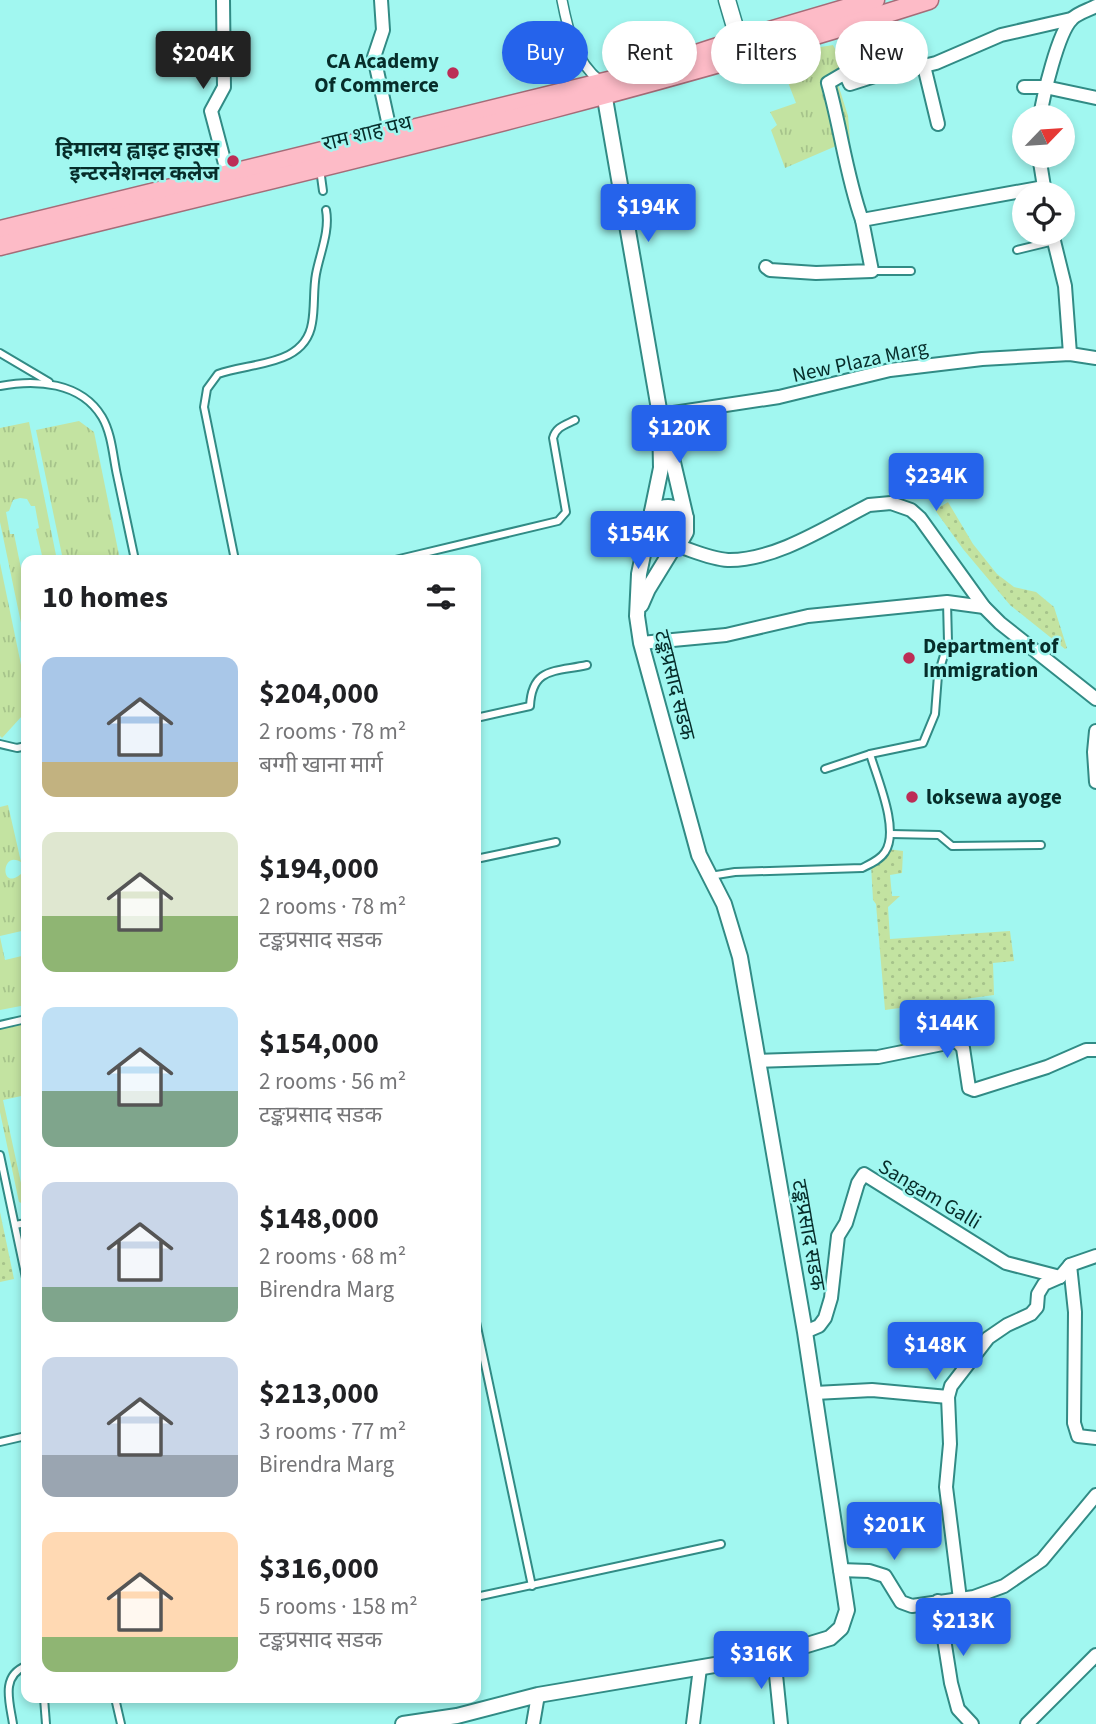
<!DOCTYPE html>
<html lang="en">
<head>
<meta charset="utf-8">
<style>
  :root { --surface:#fff; --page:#f6f6f6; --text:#202124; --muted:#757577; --accent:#2563eb }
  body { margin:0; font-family:"Source Sans 3","Noto Sans Devanagari",sans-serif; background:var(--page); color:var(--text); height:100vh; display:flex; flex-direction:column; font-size:26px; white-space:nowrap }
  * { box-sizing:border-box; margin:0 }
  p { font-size:23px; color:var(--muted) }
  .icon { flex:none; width:38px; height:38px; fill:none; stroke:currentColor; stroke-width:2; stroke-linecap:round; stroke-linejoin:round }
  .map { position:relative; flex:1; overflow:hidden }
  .drawer { position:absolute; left:21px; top:555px; width:460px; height:1148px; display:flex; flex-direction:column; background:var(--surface); border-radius:14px; box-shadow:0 4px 10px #0003 }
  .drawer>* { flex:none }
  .hud { position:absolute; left:502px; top:21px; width:488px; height:63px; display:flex; gap:14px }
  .needle { width:46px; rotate:65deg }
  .controls { position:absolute; left:1012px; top:105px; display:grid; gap:14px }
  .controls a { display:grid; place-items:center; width:63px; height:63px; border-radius:50%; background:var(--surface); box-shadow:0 4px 10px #0003; font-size:35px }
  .price { position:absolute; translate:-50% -60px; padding:0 16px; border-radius:7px; background:var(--accent); color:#fff; font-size:23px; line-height:46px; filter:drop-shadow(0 2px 4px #0008) }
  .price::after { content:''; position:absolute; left:50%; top:42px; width:21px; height:16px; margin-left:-10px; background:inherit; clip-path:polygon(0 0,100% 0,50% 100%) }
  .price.on { background:#222; color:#fff }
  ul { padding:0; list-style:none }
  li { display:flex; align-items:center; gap:21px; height:175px; padding:0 21px }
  li span { display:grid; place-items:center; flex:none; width:196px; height:140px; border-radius:14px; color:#555 }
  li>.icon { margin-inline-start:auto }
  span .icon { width:84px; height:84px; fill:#fffc; stroke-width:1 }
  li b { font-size:30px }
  h2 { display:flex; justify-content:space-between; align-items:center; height:84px; padding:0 21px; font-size:30px }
  .pill { padding:0 24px; border-radius:32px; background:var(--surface); box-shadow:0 4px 10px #0003; font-size:24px; line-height:63px }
  .pill.on { background:var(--accent); color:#fff }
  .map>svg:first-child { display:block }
  .grass { fill:url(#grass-tufts) }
  .park { fill:url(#park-dots) }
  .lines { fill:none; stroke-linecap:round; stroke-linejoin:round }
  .service-casing { stroke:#318b85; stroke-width:10 }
  .pedestrian-casing { stroke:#318b85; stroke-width:12 }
  .minor-casing { stroke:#318b85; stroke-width:16 }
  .tertiary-casing { stroke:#318b85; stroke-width:18 }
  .secondary-casing { stroke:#318b85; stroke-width:19 }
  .primary-casing { stroke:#a56c78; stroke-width:21 }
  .service { stroke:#fff; stroke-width:6 }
  .pedestrian { stroke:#fff; stroke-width:9 }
  .minor { stroke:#fff; stroke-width:12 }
  .tertiary { stroke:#fff; stroke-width:14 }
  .secondary { stroke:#fff; stroke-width:16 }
  .primary { stroke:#fdbbc7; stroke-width:18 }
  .poi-dot { fill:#bc2d56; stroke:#a1f7f0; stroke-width:2.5 }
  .labels { text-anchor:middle; stroke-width:5; stroke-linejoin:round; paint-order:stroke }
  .poi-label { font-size:21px; font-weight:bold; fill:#062d2a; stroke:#a1f7f0; text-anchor:end }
  .street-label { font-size:21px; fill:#062d2a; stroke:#a1f7f0 }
</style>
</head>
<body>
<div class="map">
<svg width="1096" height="1724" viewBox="0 0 1096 1724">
  <defs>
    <pattern id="grass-tufts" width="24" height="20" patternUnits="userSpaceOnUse" patternTransform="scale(1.75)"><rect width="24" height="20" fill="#c3e3a1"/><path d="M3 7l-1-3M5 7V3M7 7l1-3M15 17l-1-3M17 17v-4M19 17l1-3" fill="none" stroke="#a6c38b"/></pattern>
    <pattern id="park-dots" width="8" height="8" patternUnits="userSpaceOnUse" patternTransform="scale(1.75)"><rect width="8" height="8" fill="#c3e3a1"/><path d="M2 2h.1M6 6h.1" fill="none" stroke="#a6c38b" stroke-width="1.8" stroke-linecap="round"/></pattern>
  </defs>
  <rect width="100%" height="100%" fill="#a1f7f0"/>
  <g class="grass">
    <polygon points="833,45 842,62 838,84 848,116 850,140 785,168 771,130 777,125 770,112 796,103 777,54"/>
    <polygon points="79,421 94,432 120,560 63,560 36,430"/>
    <polygon points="29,422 57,560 43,560 36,529 39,528 35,506 31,506 27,499 20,498 13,500 9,511 6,512 10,534 14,534 26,593 26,647 0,522 0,428"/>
    <polygon points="0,563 26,689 22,716 2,738 0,736"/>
    <path d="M8,805l13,57c-21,-13 -21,33 2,10l3,15v43l-26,6v-129z"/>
    <polygon points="0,937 5,960 26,955 26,1005 0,1010"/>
    <polygon points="26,1020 26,1065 22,1067 26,1095 3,1100 21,1183 26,1183 26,1205 19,1202 0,1112 0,1025"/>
  </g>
  <g class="park">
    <polygon points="948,502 973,544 997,574 1014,587 1036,592 1054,607 1067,648 1065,649 1010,605 963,549 935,510"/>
    <polygon points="887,849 903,851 902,873 890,875 892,896 900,896 888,907 890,939 1010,931 1014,961 993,963 994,995 885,1010 876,904 873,900 871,865 876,866"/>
    <polygon points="0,1212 14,1279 0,1282"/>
  </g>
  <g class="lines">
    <g class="service-casing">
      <g id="service">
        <polyline points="320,169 323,191"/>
        <polyline points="1017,250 1054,241"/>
        <polyline points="872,271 911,271"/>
        <polyline points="0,353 49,382"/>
        <path d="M0,386c36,-7 81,-4 102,31 10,17 11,40 15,58 6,28 12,57 18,85"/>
        <path d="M235,560l-31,-153 3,-18 11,-15c32,-12 87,-7 94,-51 3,-16 1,-33 4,-49 4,-21 14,-43 10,-64"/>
        <path d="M395,560l163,-39 8,-9 -13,-74c3,-11 12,-13 22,-18"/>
        <path d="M476,718l54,-12c2,-39 25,-34 57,-41"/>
        <polyline points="0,744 17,748 26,746"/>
        <polyline points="825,769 870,754 923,743 935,714 938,675 948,642 947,602"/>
        <polyline points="891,834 939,835 952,846 1041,845"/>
        <polyline points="476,859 556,842"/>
        <path d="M710,876l25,-4 127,-4c8,-4 18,-8 23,-16 15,-22 -8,-74 -15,-98"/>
        <polyline points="0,1025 26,1019"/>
        <polyline points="0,1155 26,1278"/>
        <polyline points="15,1225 26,1223"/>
        <polyline points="476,1322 532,1586"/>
        <polyline points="0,1442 26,1436"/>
        <polyline points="476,1597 721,1544"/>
        <polyline points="44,1698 46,1724"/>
        <polyline points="115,1698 121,1724"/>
        <path d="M13,1724c-3,-21 -13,-48 13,-58"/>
      </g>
    </g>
    <g class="pedestrian-casing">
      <path id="pedestrian" d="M562,0c6,31 13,61 38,81"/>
    </g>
    <g class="minor-casing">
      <g id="minor">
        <polyline points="223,0 224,87 211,111 228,175"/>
        <polyline points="381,0 383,30 374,57 391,135"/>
        <polyline points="924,66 938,124"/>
        <polyline points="1024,87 1045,87 1096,98"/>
        <path d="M1040,117c3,-20 18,-85 32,-98 5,-6 17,-9 24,-13"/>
        <polyline points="1039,156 1045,193"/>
        <path d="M862,220c-16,-45 -21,-91 -34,-137l17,-10 5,11 28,-9 13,-1 45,-11 65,-28 70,-16"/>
        <polyline points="1052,233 1065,286 1070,354"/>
        <polyline points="766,267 770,270 816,273 872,271 862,220 1044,187"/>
        <polyline points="660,415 779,397 890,370 982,359 1070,354 1096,358"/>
        <path d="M675,545c17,5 35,14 53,15 47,1 100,-34 141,-55l22,-2 20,7 9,8 64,89 16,16 96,76"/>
        <polyline points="641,643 726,635 808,616 947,602 984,607"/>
        <polyline points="1096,731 1094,752 1096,782"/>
        <polyline points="758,1061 878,1057 957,1041 963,1048 969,1088 974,1090 1047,1067 1086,1050 1096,1050"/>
        <polyline points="1070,1265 1075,1312 1074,1423 1078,1436 1096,1438"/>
        <polyline points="805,1332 819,1326 825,1318 831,1298 838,1236 846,1223 858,1183 864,1174 1006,1263 1060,1277"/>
        <polyline points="815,1393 872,1390 948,1397"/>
        <polyline points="840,1570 869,1571 885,1576 901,1602 912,1606 974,1597 1004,1586 1042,1560 1096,1495"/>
        <polyline points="960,1599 946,1487 950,1444 948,1397 951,1386 988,1338 1007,1325 1031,1314 1037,1307 1038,1294 1044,1284 1060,1277 1070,1265 1096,1256"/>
        <polyline points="938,1601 951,1683 958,1709 972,1724"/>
        <polyline points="774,1655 781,1724"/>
        <polyline points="533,1724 538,1695"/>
        <polyline points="693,1724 700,1668"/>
        <polyline points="1027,1724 1096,1655"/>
      </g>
    </g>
    <g class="tertiary-casing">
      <g id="tertiary">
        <path d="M652,512c15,-8 23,-7 34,6"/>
        <path d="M648,529c6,14 12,19 27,16"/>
        <polyline points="641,605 648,589 675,545 682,539 686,532 686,518 668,441"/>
        <polyline points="403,1724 457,1716 538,1695 774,1655 830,1638 841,1628 847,1610 805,1332 740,957 724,904 699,855 641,643 637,616 639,574 661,468 660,415 603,87"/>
      </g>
    </g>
    <g class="secondary-casing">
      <polyline id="secondary" points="727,0 742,51"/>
    </g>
    <g class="primary-casing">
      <g id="primary">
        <polyline points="0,230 629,76 739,40 875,0"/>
        <path d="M0,246c311,-77 623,-148 929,-246"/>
      </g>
    </g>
    <use href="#service" class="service"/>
    <use href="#pedestrian" class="pedestrian"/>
    <use href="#minor" class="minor"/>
    <use href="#tertiary" class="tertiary"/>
    <use href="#secondary" class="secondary"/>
    <use href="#primary" class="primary"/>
  </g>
  <g class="poi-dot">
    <circle cx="453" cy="73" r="7"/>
    <circle cx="233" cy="161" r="7"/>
    <circle cx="909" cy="658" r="7"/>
    <circle cx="912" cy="797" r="7"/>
  </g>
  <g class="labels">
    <g class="poi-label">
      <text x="439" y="68">CA Academy<tspan x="439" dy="24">Of Commerce</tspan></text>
      <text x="219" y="156">हिमालय ह्वाइट हाउस<tspan x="219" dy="24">इन्टरनेशनल कलेज</tspan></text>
      <text x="923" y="653" text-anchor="start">Department of<tspan x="923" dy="24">Immigration</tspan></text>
      <text x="926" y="804" text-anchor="start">loksewa ayoge</text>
    </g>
    <g class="street-label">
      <text transform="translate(367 133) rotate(-14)" y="7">राम शाह पथ</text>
      <text transform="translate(860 361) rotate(-12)" y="7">New Plaza Marg</text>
      <text transform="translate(675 685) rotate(76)" y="7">टङ्कप्रसाद सडक</text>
      <text transform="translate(930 1194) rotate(31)" y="7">Sangam Galli</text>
      <text transform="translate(809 1235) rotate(80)" y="7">टङ्कप्रसाद सडक</text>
    </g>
  </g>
</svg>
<div class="controls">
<a><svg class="needle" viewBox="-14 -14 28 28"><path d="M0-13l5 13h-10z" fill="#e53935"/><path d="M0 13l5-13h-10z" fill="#757577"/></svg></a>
<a><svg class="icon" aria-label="locate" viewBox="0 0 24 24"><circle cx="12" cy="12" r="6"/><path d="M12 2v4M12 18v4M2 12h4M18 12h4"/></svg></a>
</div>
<b class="price on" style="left:203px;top:91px">$204K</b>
<b class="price" style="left:648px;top:244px">$194K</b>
<b class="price" style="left:679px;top:465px">$120K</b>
<b class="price" style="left:936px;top:513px">$234K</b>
<b class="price" style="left:638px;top:571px">$154K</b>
<b class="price" style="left:947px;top:1060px">$144K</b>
<b class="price" style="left:935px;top:1382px">$148K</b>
<b class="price" style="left:894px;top:1562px">$201K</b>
<b class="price" style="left:963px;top:1658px">$213K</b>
<b class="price" style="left:761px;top:1691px">$316K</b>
<div class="hud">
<a class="pill on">Buy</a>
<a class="pill">Rent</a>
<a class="pill">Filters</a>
<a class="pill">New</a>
</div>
<section class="drawer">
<h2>10 homes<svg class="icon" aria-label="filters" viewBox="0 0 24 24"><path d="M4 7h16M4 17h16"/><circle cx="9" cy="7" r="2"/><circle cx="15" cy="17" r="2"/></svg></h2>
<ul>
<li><span style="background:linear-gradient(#a9c7e8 75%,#c2b280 0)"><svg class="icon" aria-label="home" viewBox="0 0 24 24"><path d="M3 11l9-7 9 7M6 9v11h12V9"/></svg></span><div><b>$204,000</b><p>2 rooms · 78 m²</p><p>बग्गी खाना मार्ग</p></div></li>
<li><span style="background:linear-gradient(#dfe7d0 60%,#8fb573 0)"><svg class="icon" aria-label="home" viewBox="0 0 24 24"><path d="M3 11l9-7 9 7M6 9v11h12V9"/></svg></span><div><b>$194,000</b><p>2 rooms · 78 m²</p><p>टङ्कप्रसाद सडक</p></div></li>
<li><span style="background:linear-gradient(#bfe0f5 60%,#7fa58c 0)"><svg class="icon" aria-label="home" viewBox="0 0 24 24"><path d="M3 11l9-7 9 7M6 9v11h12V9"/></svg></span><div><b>$154,000</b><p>2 rooms · 56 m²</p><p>टङ्कप्रसाद सडक</p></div></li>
<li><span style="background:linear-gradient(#c9d6e8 75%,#7fa58c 0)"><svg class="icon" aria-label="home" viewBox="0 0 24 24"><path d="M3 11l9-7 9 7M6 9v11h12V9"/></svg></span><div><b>$148,000</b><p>2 rooms · 68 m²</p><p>Birendra Marg</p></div></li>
<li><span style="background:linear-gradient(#c9d6e8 70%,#9aa5b1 0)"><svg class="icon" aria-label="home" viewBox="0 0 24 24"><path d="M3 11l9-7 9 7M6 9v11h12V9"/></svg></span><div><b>$213,000</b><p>3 rooms · 77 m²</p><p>Birendra Marg</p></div></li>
<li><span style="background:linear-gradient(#ffd9b3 75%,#8fb573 0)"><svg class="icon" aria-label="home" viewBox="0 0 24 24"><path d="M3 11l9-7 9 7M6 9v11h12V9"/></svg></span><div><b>$316,000</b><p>5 rooms · 158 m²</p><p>टङ्कप्रसाद सडक</p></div></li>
</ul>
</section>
</div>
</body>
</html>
